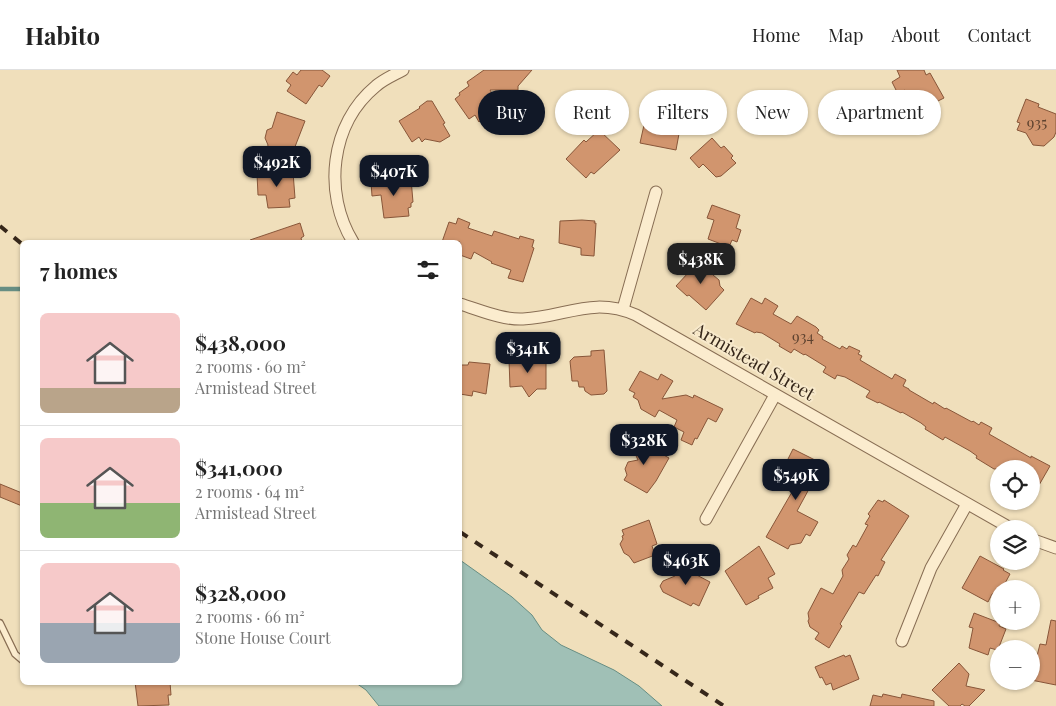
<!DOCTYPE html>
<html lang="en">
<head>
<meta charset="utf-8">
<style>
  :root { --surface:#fff; --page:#f2f2f2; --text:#222; --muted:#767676; --line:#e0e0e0; --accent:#111827 }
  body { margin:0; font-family:"Playfair Display",serif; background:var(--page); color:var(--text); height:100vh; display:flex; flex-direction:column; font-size:19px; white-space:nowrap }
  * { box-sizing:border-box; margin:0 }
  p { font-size:16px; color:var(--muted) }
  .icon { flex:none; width:28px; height:28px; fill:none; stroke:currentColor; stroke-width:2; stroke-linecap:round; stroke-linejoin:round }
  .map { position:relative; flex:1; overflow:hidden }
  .side { position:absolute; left:20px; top:170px; width:442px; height:445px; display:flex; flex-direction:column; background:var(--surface); border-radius:8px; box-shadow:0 1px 4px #0004 }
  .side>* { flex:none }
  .banner { position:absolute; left:478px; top:20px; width:475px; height:45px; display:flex; gap:10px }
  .fabs { position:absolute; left:990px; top:390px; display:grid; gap:10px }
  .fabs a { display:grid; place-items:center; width:50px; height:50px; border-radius:50%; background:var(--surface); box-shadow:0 1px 4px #0004; font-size:25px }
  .price { position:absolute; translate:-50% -42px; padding:0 11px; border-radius:10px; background:var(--accent); color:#fff; font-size:16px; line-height:32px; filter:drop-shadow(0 1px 2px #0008) }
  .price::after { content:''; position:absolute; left:50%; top:30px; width:15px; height:11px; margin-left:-8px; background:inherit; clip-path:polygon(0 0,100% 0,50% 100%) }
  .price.selected { background:#222; color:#fff }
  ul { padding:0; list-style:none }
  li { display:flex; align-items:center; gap:15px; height:125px; padding:0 20px }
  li+li { border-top:1px solid var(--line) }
  li span { display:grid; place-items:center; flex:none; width:140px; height:100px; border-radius:8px; color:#555 }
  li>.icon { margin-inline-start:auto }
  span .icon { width:60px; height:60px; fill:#fffc; stroke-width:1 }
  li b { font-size:21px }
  h2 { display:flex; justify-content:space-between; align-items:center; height:60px; padding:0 20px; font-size:21px }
  .tag { padding:0 18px; border-radius:22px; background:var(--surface); box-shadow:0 1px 4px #0004; font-size:18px; line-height:45px }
  .tag.selected { background:var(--accent); color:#fff }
  header { display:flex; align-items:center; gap:30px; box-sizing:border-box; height:70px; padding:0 25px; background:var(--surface); border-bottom:1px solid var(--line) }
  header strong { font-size:24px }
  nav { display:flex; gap:28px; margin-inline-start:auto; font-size:18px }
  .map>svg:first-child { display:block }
  .water { fill:#a0c0b6; stroke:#678e83 }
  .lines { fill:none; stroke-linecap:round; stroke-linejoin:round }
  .stream { stroke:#678e83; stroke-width:4.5 }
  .building { fill:#d1956e; stroke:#885639 }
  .lane-casing { stroke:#886e54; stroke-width:8 }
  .street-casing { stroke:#886e54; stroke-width:13 }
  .lane { stroke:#fbecce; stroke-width:5.5 }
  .street { stroke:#fbecce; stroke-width:11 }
  .rail { stroke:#36271a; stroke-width:4; stroke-dasharray:9 9; stroke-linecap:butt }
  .labels { text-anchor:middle; stroke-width:4; stroke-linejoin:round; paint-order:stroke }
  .number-label { font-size:15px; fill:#5d422f }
  .street-label { font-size:18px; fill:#36271a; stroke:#f7e9cb }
</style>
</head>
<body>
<header>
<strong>Habito</strong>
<nav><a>Home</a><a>Map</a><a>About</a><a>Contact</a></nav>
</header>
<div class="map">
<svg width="1056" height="636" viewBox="0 0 1056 636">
  <rect width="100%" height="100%" fill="#f0dfbb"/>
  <polygon class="water" points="460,490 512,527 532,545 542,560 561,575 614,600 639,616 662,636 379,636 366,620 356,613 460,612"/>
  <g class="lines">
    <polyline class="stream" points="0,219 22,219"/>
  </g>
  <g class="building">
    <polygon points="301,0 322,0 330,6 322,17 319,15 306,34 287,21 291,15 286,11 293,2 297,5"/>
    <polygon points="484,0 532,0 518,16 518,20 490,20 500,37 479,52 475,45 469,49 455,29 460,25 459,23 469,16 467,12"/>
    <polygon points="897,0 924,0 926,5 930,3 944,28 918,41 905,20 898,24 892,12 900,7"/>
    <polygon points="1026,29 1039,34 1038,37 1056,44 1056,62 1054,67 1044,76 1033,75 1026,63 1017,60 1020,53 1017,52"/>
    <polygon points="427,31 432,31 445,53 443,54 450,66 440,72 425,69 422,72 419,67 412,72 399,51 420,38 419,37"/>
    <polygon points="277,42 305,51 291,87 267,79 268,75 265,68 267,60 272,58"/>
    <polygon points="646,46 680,51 681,53 676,80 640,73"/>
    <polygon points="599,60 620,80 594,104 591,102 586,108 566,89 584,70 586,72"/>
    <polygon points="712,68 721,78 724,76 733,86 731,88 736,93 721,106 716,107 703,94 699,98 690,88"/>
    <polygon points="287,101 286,102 293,102 295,128 289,129 290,137 268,138 266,125 258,125 257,104"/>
    <polygon points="403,109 403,110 411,109 413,132 411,133 411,137 408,138 409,146 384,148 381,125 372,126 371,112"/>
    <polygon points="712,135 740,145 736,158 741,160 737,172 732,170 729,177 708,169 714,150 707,148"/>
    <polygon points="458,148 470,153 468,158 492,166 494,161 519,169 520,166 534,170 532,177 534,178 523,212 508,208 511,200 491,193 492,192 474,182 471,189 460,185 460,172 442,172 449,152 456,154"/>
    <polygon points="582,150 595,151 594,153 596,153 594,186 581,185 581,178 559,173 560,151"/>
    <polygon points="300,153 304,166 301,168 302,172 251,172 250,170"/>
    <polygon points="702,188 713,198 713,205 719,210 720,216 724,220 706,240 689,225 687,226 676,216"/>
    <polygon points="751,228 762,234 765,228 778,236 773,244 791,254 797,246 816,257 819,260 817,263 823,267 822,269 840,279 842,276 847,279 849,276 860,281 858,284 862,286 860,290 892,309 895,304 906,310 903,316 909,319 909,320 933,334 934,332 945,339 946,338 972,352 973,351 979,355 981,352 992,358 989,364 1031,388 1031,386 1050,396 1031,429 1031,399 994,399 976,388 977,386 970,381 945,367 943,370 925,359 926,357 921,353 902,342 901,343 879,332 878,333 866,327 870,321 845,307 837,305 835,309 823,302 826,297 805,284 804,285 794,279 791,283 779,276 780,274 762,263 756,262 755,263 736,254"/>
    <polygon points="604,280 607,321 604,324 591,325 585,321 584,317 579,317 578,311 572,311 570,291 574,287 591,286 591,281"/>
    <polygon points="515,289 546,289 546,319 537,319 529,327 522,316 510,317 509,290"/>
    <polygon points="469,292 490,294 486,324 473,321 472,326 460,324 460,295 468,295"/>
    <polygon points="640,301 658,310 661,304 673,311 662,329 686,325 693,328 694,325 723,339 716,352 708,348 697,369 695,368 692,375 681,370 684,362 674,357 677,350 659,340 655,347 641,339 638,330 633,327 635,323 629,320"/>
    <polygon points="626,364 669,388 656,411 647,423 624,410 627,405 625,399 628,392 638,390"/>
    <polygon points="793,379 823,394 824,396 812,420 809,419 797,441 818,452 810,466 806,464 801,473 790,475 788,479 766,467 792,422 780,416 789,395 786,393"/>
    <polygon points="0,414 22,423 22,436 0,427"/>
    <polygon points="878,430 883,432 884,430 909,446 881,490 885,492 878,506 876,505 864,524 859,522 840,554 842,556 829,578 815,569 819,563 810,557 808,551 809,549 808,543 821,518 833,524 843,506 842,500 849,489 847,485 853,475 856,477 868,455 865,454 870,446 868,444"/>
    <polygon points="649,450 657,474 652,476 655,485 634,493 629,486 624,483 620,474 623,469 622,466 624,465 622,460"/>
    <polygon points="759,476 775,504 768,508 773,518 758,526 759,528 746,535 725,501"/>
    <polygon points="980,486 1004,499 1003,500 1010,504 1002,519 999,519 997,524 992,524 988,532 962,518"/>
    <polygon points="682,491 694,497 691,502 710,512 699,536 693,533 691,536 663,522 660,516 663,511 675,506"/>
    <polygon points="974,543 1000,553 999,556 1006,559 999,577 997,580 990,578 988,585 969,578 973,558 969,557"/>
    <polygon points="1051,550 1056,551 1056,615 1031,610 1035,586 1037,586 1040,574 1046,575"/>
    <polygon points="844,585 845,587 850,585 859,609 833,620 831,613 826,615 822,607 820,608 815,597"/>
    <polygon points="959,593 969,604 966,616 985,620 969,636 965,636 962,634 960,636 949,636 932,620"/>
    <polygon points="135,612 170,612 171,625 168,625 169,635 138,636"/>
    <polygon points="883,624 901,628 902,624 934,631 934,636 870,636 873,625 882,627"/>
  </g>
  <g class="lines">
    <g class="lane-casing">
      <polyline id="lane" points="0,553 15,584 22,590"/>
    </g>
    <g class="street-casing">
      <g id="street">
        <path d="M353,172c-30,-49 -23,-118 23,-156 8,-7 18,-11 27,-16"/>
        <path d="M460,234c20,6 42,16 63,15 43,-2 69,-23 113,-4l376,214"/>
        <polyline points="623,239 656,122"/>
        <polyline points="706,449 775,325"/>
        <polyline points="1031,469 1056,478"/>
        <polyline points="902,571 931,498 967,434"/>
      </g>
    </g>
    <use href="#lane" class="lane"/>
    <use href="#street" class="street"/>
    <g class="rail">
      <polyline points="0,156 22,174"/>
      <polyline points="460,462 724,636"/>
    </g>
  </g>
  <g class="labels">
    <g class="number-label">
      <text x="1037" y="58">935</text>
      <text x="803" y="272">934</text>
    </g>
    <g class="street-label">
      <text transform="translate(754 292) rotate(30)" y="6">Armistead Street</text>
    </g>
  </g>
</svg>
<div class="fabs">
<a><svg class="icon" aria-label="locate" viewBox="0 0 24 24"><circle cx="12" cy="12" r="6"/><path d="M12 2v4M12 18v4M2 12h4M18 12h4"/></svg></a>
<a><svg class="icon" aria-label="layers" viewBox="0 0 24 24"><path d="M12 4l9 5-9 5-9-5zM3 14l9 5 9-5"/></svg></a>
<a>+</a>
<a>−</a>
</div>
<b class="price" style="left:277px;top:118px">$492K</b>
<b class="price" style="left:394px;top:127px">$407K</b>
<b class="price selected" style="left:701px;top:215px">$438K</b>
<b class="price" style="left:528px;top:304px">$341K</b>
<b class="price" style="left:644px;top:396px">$328K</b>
<b class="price" style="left:796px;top:431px">$549K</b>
<b class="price" style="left:686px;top:516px">$463K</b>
<div class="banner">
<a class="tag selected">Buy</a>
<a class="tag">Rent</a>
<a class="tag">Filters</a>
<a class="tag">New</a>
<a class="tag">Apartment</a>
</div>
<section class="side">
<h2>7 homes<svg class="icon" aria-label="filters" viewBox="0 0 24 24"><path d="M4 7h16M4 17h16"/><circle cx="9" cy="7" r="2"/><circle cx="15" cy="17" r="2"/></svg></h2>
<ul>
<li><span style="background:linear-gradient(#f6c9c9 75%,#b9a48a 0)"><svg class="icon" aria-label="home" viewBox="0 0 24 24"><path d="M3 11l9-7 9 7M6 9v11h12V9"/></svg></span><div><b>$438,000</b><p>2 rooms · 60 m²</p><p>Armistead Street</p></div></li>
<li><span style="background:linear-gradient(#f6c9c9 65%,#8fb573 0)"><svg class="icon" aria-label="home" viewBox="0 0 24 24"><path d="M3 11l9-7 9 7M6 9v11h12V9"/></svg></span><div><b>$341,000</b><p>2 rooms · 64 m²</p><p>Armistead Street</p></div></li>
<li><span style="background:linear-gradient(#f6c9c9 60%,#9aa5b1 0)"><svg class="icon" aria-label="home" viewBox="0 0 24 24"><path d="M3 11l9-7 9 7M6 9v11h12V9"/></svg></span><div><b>$328,000</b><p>2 rooms · 66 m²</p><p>Stone House Court</p></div></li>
</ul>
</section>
</div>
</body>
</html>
